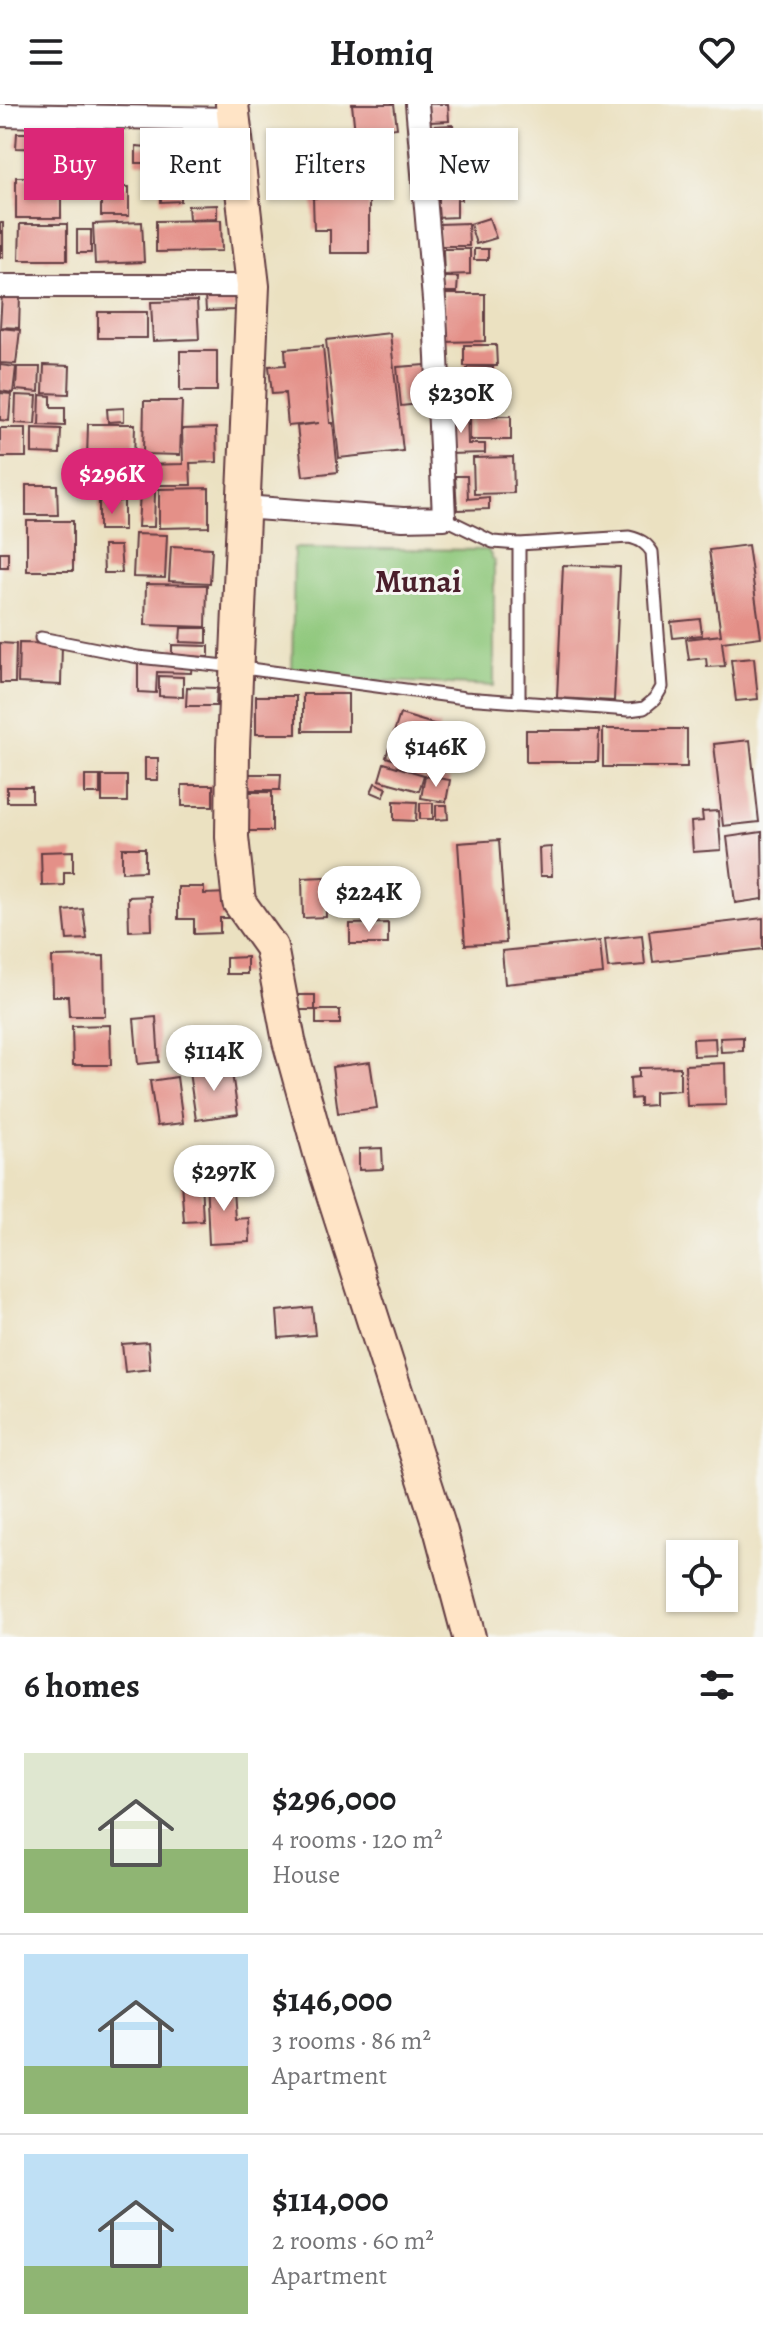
<!DOCTYPE html>
<html lang="en">
<head>
<meta charset="utf-8">
<style>
  :root { --surface:#fff; --page:#f2f2f2; --text:#202124; --muted:#757577; --line:#e0e0e0; --accent:#db2777 }
  body { margin:0; font-family:Alegreya,serif; background:var(--page); color:var(--text); height:100vh; display:flex; flex-direction:column; font-size:30px; white-space:nowrap }
  * { box-sizing:border-box; margin:0 }
  p { font-size:26px; color:var(--muted) }
  .icon { flex:none; width:44px; height:44px; fill:none; stroke:currentColor; stroke-width:2; stroke-linecap:round; stroke-linejoin:round }
  .map { position:relative; height:1533px; overflow:hidden }
  .drawer { display:flex; flex-direction:column; background:var(--surface); flex:1 }
  .drawer>* { flex:none }
  .banner { position:absolute; left:24px; top:24px; width:716px; height:72px; display:flex; gap:16px }
  .controls { position:absolute; left:666px; top:1436px; display:grid; gap:16px }
  .controls a { display:grid; place-items:center; width:72px; height:72px; border-radius:0px; background:var(--surface); box-shadow:0 2px 6px #0004; font-size:40px }
  .price { position:absolute; translate:-50% -68px; padding:0 18px; border-radius:28px; background:#fff; color:#222; font-size:26px; line-height:52px; filter:drop-shadow(0 2px 4px #0008) }
  .price::after { content:''; position:absolute; left:50%; top:48px; width:24px; height:18px; margin-left:-12px; background:inherit; clip-path:polygon(0 0,100% 0,50% 100%) }
  .price.on { background:var(--accent); color:#fff }
  ul { padding:0; list-style:none }
  li { display:flex; align-items:center; gap:24px; height:200px; padding:0 24px }
  li+li { border-top:2px solid var(--line) }
  li span { display:grid; place-items:center; flex:none; width:224px; height:160px; border-radius:0px; color:#555 }
  li>.icon { margin-inline-start:auto }
  span .icon { width:96px; height:96px; fill:#fffc; stroke-width:1 }
  li b { font-size:34px }
  h2 { display:flex; justify-content:space-between; align-items:center; height:96px; padding:0 24px; font-size:34px }
  .tag { padding:0 28px; border-radius:0px; background:var(--surface); box-shadow:0 2px 6px #0004; font-size:28px; line-height:72px }
  .tag.on { background:var(--accent); color:#fff }
  header { display:flex; justify-content:space-between; align-items:center; height:104px; padding:0 24px; background:var(--surface); font-size:36px; font-weight:700 }
  .map>svg:first-child { display:block }
  .green { fill:#8fc87b; stroke:#6c7453; stroke-width:2 }
  .building { fill:#e49088 }
  .lines { fill:none; stroke-linecap:round; stroke-linejoin:round }
  .service-casing { stroke:#623c42; stroke-width:15 }
  .minor-casing { stroke:#623c42; stroke-width:26 }
  .secondary-casing { stroke:#623c42; stroke-width:36 }
  .service { stroke:#fff; stroke-width:11 }
  .minor { stroke:#fff; stroke-width:22 }
  .secondary { stroke:#ffe4c6; stroke-width:32 }
  .labels { text-anchor:middle; stroke-width:6; stroke-linejoin:round; paint-order:stroke }
  .district-label { font-size:32px; font-weight:bold; fill:#4a1f2b; stroke:#f6f6f2 }
</style>
</head>
<body>
<header><svg class="icon" aria-label="menu" viewBox="0 0 24 24"><path d="M4 6h16M4 12h16M4 18h16"/></svg>Homiq<svg class="icon" aria-label="heart" viewBox="0 0 24 24"><path d="M12 20l-8-8c-3-5 5-10 8-4 3-6 11-1 8 4z"/></svg></header>
<div class="map">
<svg width="763" height="1533" viewBox="0 0 763 1533">
  <rect width="100%" height="100%" fill="#f6f6f2"/>
  <filter id="ink" filterUnits="userSpaceOnUse"><feTurbulence type="fractalNoise" baseFrequency=".0125" numOctaves="2"/><feDisplacementMap in="SourceGraphic" scale="16" xChannelSelector="R" yChannelSelector="G"/><feConvolveMatrix kernelMatrix="1 2 1 2 8 2 1 2 1" color-interpolation-filters="sRGB"/></filter>
  <filter id="wash" filterUnits="userSpaceOnUse"><feTurbulence type="fractalNoise" baseFrequency=".006" numOctaves="4" result="noise"/><feDisplacementMap in="SourceGraphic" scale="32" xChannelSelector="R" yChannelSelector="G"/><feGaussianBlur stdDeviation="1.8" result="paint"/><feColorMatrix in="noise" values="0 0 0 0 0 0 0 0 0 0 0 0 0 0 0 0 0 1.4 0 .05"/><feComposite in="paint" operator="in"/></filter>
  <g filter="url(#wash)">
    <rect width="100%" height="100%" fill="#ebe1c1"/>
    <polygon class="green" points="294,444 488,446 494,457 494,582 292,573"/>
    <g id="blocks">
      <g class="building">
        <polygon points="352,0 394,0 397,24 355,29"/>
        <polygon points="429,0 448,0 449,17 430,18"/>
        <polygon points="98,21 118,22 116,61 96,60"/>
        <polygon points="453,21 454,48 434,49 432,22"/>
        <polygon points="17,29 48,29 48,45 16,44"/>
        <polygon points="164,29 187,29 188,60 148,60 148,44 164,44"/>
        <polygon points="195,31 212,31 213,46 196,47"/>
        <polygon points="136,42 147,43 147,59 136,59"/>
        <polygon points="454,51 455,78 435,79 435,52"/>
        <polygon points="352,56 353,81 296,83 295,58"/>
        <rect x="16" y="73" width="45" height="41"/>
        <polygon points="161,78 181,78 181,97 161,98"/>
        <polygon points="439,81 461,81 462,96 457,96 457,113 435,114 435,98 439,98"/>
        <rect x="101" y="83" width="28" height="29"/>
        <polygon points="313,94 369,94 369,149 330,149 330,126 314,126"/>
        <polygon points="217,101 217,114 189,115 188,102"/>
        <polygon points="489,114 496,134 476,140 470,120"/>
        <polygon points="221,116 222,147 156,148 156,117"/>
        <polygon points="142,118 144,158 95,160 93,120"/>
        <rect x="0" y="119" width="3" height="34"/>
        <polygon points="468,119 469,142 439,142 439,120"/>
        <polygon points="20,120 67,120 67,156 19,156"/>
        <rect x="77" y="126" width="14" height="23"/>
        <polygon points="443,145 470,145 470,170 444,171"/>
        <rect x="474" y="145" width="14" height="11"/>
        <polygon points="439,173 458,173 457,188 438,188"/>
        <polygon points="2,190 20,191 19,224 0,223"/>
        <polygon points="234,190 235,206 206,207 205,191"/>
        <polygon points="444,190 485,190 485,237 444,238"/>
        <polygon points="197,197 199,235 153,237 151,198"/>
        <rect x="98" y="208" width="49" height="26"/>
        <polygon points="0,224 20,226 16,260 0,259"/>
        <polygon points="390,229 403,347 339,354 326,236"/>
        <polygon points="464,241 496,241 497,262 464,262"/>
        <polygon points="323,242 330,319 333,319 338,368 303,372 297,322 319,319 288,322 285,289 272,290 269,262 286,261 285,245"/>
        <rect x="180" y="247" width="37" height="40"/>
        <polygon points="0,261 16,263 13,289 0,287"/>
        <polygon points="44,261 70,262 69,290 43,289"/>
        <polygon points="426,261 429,299 401,302 397,263"/>
        <polygon points="17,263 40,263 39,288 16,286"/>
        <polygon points="493,264 494,286 467,287 467,265"/>
        <polygon points="0,289 11,290 9,317 0,316"/>
        <polygon points="16,291 37,292 35,320 15,319"/>
        <polygon points="40,291 51,292 51,303 65,303 65,322 39,321"/>
        <polygon points="144,297 182,297 180,351 143,350"/>
        <polygon points="124,304 124,317 108,318 107,305"/>
        <polygon points="467,307 468,340 485,340 485,349 448,350 447,308"/>
        <rect x="470" y="312" width="41" height="24"/>
        <polygon points="88,320 135,320 134,357 87,356"/>
        <rect x="0" y="324" width="26" height="29"/>
        <polygon points="32,324 61,325 60,350 32,349"/>
        <polygon points="216,324 217,358 190,359 191,381 142,381 142,361 183,360 182,325"/>
        <polygon points="513,353 514,389 474,390 473,354"/>
        <polygon points="455,372 467,372 468,395 489,393 489,405 457,406"/>
        <polygon points="26,381 57,381 58,411 26,411"/>
        <polygon points="209,384 209,423 159,424 159,385"/>
        <polygon points="140,388 155,388 154,423 138,423"/>
        <rect x="99" y="397" width="25" height="29"/>
        <rect x="27" y="417" width="46" height="50"/>
        <polygon points="135,430 167,431 165,474 133,473"/>
        <polygon points="748,441 761,533 722,538 725,562 707,563 706,554 689,556 686,535 721,531 709,446"/>
        <polygon points="103,442 120,442 122,469 104,469"/>
        <polygon points="171,442 212,444 210,479 169,477"/>
        <rect x="0" y="448" width="8" height="15"/>
        <polygon points="563,461 620,463 614,597 557,594"/>
        <polygon points="146,480 207,481 206,523 145,521"/>
        <polygon points="700,515 702,531 673,534 671,518"/>
        <polygon points="181,524 207,524 207,539 180,538"/>
        <polygon points="0,539 16,540 15,579 0,579"/>
        <polygon points="19,539 62,540 61,581 18,579"/>
        <polygon points="172,541 209,542 209,553 172,552"/>
        <polygon points="754,554 758,595 736,597 731,556"/>
        <polygon points="138,557 192,558 191,569 157,568 156,589 138,588"/>
        <polygon points="159,572 183,573 183,593 159,592"/>
        <polygon points="187,583 217,584 216,602 186,602"/>
        <rect x="303" y="590" width="45" height="37"/>
        <rect x="256" y="592" width="40" height="38"/>
        <polygon points="400,610 440,622 426,665 386,653"/>
        <rect x="603" y="625" width="84" height="38"/>
        <polygon points="526,626 599,626 598,658 526,658"/>
        <polygon points="750,636 759,718 723,722 714,640"/>
        <rect x="145" y="654" width="13" height="22"/>
        <polygon points="384,659 424,671 419,687 379,676"/>
        <polygon points="246,670 281,670 280,686 246,686"/>
        <rect x="85" y="672" width="15" height="18"/>
        <rect x="102" y="672" width="25" height="26"/>
        <polygon points="425,672 450,676 446,698 421,694"/>
        <polygon points="375,679 387,684 383,693 371,688"/>
        <rect x="182" y="681" width="31" height="21"/>
        <rect x="7" y="683" width="25" height="15"/>
        <polygon points="246,688 272,688 272,727 245,727"/>
        <polygon points="394,697 417,698 416,717 394,716"/>
        <rect x="420" y="699" width="13" height="16"/>
        <polygon points="436,701 447,701 448,715 436,716"/>
        <polygon points="718,707 721,746 693,748 691,718 703,717 702,708"/>
        <polygon points="762,728 763,795 735,799 727,733"/>
        <polygon points="499,736 506,839 465,841 458,739"/>
        <polygon points="551,743 552,772 540,772 539,744"/>
        <polygon points="122,744 145,744 145,767 122,768"/>
        <polygon points="73,747 73,768 64,768 64,781 42,782 41,748"/>
        <polygon points="325,773 326,813 303,814 302,774"/>
        <polygon points="178,783 204,783 204,790 229,789 230,814 220,814 220,829 194,830 194,815 178,815"/>
        <polygon points="151,792 152,826 129,827 128,793"/>
        <polygon points="83,805 87,835 67,836 64,807"/>
        <polygon points="763,814 763,845 653,858 649,827"/>
        <polygon points="388,819 388,840 350,840 350,820"/>
        <polygon points="642,831 645,861 608,864 605,835"/>
        <polygon points="600,837 603,870 505,880 502,847"/>
        <polygon points="104,852 105,912 69,912 68,892 53,892 52,853"/>
        <polygon points="247,853 247,870 226,870 226,854"/>
        <rect x="298" y="891" width="17" height="15"/>
        <rect x="316" y="906" width="24" height="14"/>
        <polygon points="156,913 159,958 138,960 134,915"/>
        <polygon points="110,921 111,961 73,961 72,922"/>
        <polygon points="743,933 743,947 721,948 720,934"/>
        <polygon points="715,934 716,951 694,952 693,935"/>
        <polygon points="370,958 377,1004 338,1009 332,963"/>
        <polygon points="725,959 726,1001 687,1002 685,961"/>
        <polygon points="231,962 238,1010 196,1016 189,968"/>
        <polygon points="680,963 680,986 654,988 654,1001 640,1002 640,994 631,995 630,974 639,973 639,964"/>
        <polygon points="177,973 183,1019 157,1022 150,977"/>
        <polygon points="382,1044 383,1065 359,1066 359,1045"/>
        <polygon points="232,1071 235,1115 249,1114 250,1138 209,1140 206,1072"/>
        <polygon points="201,1076 203,1117 184,1118 181,1077"/>
        <polygon points="312,1203 315,1231 279,1234 277,1207"/>
        <polygon points="148,1238 150,1265 125,1268 122,1240"/>
      </g>
    </g>
  </g>
  <g filter="url(#ink)">
    <use href="#blocks" fill-opacity="0" stroke="#623c42" stroke-width="2"/>
    <g class="lines">
      <g class="service-casing">
        <g id="service">
          <path d="M41,534l97,19 98,10 229,31 164,12 15,-2 11,-9 7,-12 -10,-135c-6,-9 -11,-12 -23,-15l-110,7 -26,-2 -49,-24"/>
          <polyline points="519,598 519,440"/>
        </g>
      </g>
      <g class="minor-casing">
        <g id="minor">
          <polyline points="0,11 232,15"/>
          <polyline points="0,182 253,182"/>
          <polyline points="243,403 403,415 444,414 435,207 417,0"/>
        </g>
      </g>
      <g class="secondary-casing">
        <polyline id="secondary" points="232,0 253,182 233,644 232,733 239,798 271,843 289,937 321,1053 441,1428 469,1533"/>
      </g>
      <use href="#service" class="service"/>
      <use href="#minor" class="minor"/>
      <use href="#secondary" class="secondary"/>
    </g>
  </g>
  <g class="labels">
    <g class="district-label">
      <text x="418" y="488">Munai</text>
    </g>
  </g>
</svg>
<div class="controls">
<a><svg class="icon" aria-label="locate" viewBox="0 0 24 24"><circle cx="12" cy="12" r="6"/><path d="M12 2v4M12 18v4M2 12h4M18 12h4"/></svg></a>
</div>
<b class="price" style="left:461px;top:331px">$230K</b>
<b class="price on" style="left:112px;top:412px">$296K</b>
<b class="price" style="left:436px;top:685px">$146K</b>
<b class="price" style="left:369px;top:830px">$224K</b>
<b class="price" style="left:214px;top:989px">$114K</b>
<b class="price" style="left:224px;top:1109px">$297K</b>
<div class="banner">
<a class="tag on">Buy</a>
<a class="tag">Rent</a>
<a class="tag">Filters</a>
<a class="tag">New</a>
</div>
</div>
<section class="drawer">
<h2>6 homes<svg class="icon" aria-label="filters" viewBox="0 0 24 24"><path d="M4 7h16M4 17h16"/><circle cx="9" cy="7" r="2"/><circle cx="15" cy="17" r="2"/></svg></h2>
<ul>
<li><span style="background:linear-gradient(#dfe7d0 60%,#8fb573 0)"><svg class="icon" aria-label="home" viewBox="0 0 24 24"><path d="M3 11l9-7 9 7M6 9v11h12V9"/></svg></span><div><b>$296,000</b><p>4 rooms · 120 m²</p><p>House</p></div></li>
<li><span style="background:linear-gradient(#bfe0f5 70%,#8fb573 0)"><svg class="icon" aria-label="home" viewBox="0 0 24 24"><path d="M3 11l9-7 9 7M6 9v11h12V9"/></svg></span><div><b>$146,000</b><p>3 rooms · 86 m²</p><p>Apartment</p></div></li>
<li><span style="background:linear-gradient(#bfe0f5 70%,#8fb573 0)"><svg class="icon" aria-label="home" viewBox="0 0 24 24"><path d="M3 11l9-7 9 7M6 9v11h12V9"/></svg></span><div><b>$114,000</b><p>2 rooms · 60 m²</p><p>Apartment</p></div></li>
</ul>
</section>
</body>
</html>
